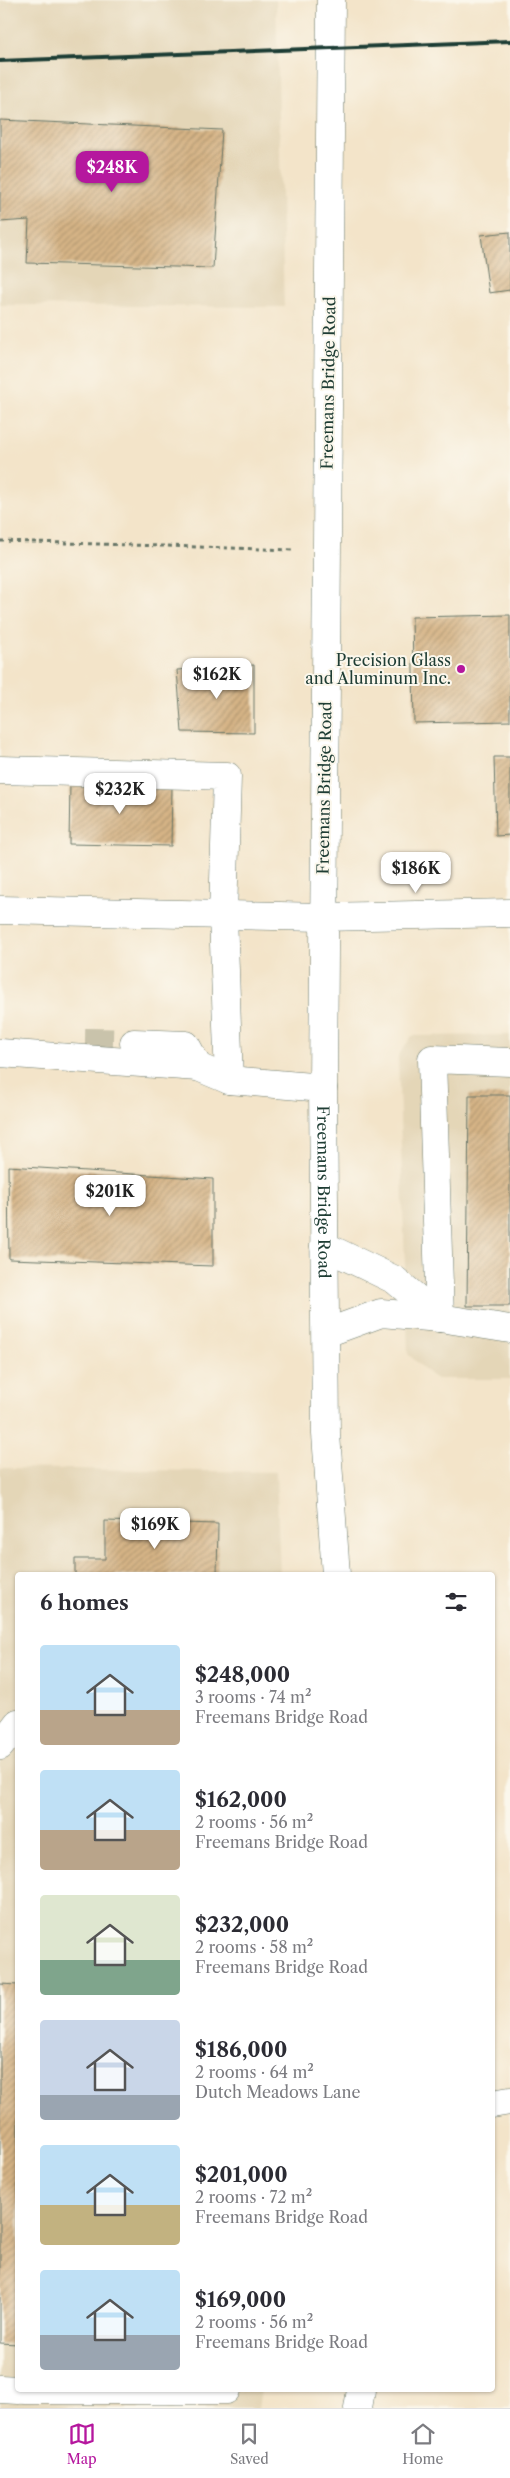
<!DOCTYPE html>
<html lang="en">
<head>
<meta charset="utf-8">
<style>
  :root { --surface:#fff; --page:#f2f2f3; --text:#2b2b33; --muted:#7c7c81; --line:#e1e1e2; --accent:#b5179e }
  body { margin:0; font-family:"Libre Caslon Text",serif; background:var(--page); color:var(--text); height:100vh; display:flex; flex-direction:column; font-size:19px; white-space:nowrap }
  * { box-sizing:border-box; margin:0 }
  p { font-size:16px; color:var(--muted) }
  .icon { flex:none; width:28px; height:28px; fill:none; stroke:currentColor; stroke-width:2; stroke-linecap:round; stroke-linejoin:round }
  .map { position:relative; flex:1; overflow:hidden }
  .details { position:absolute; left:15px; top:1572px; width:480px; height:820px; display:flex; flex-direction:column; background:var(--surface); border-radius:5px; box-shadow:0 1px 4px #0004 }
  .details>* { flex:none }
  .price { position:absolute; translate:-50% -42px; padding:0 11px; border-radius:10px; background:#fff; color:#222; font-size:16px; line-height:32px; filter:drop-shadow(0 1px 2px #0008) }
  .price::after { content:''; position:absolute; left:50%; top:30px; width:15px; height:11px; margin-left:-8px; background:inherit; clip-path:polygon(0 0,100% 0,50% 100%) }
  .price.current { background:var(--accent); color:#fff }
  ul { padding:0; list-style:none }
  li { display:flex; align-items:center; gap:15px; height:125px; padding:0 25px }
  li span { display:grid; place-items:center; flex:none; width:140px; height:100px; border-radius:5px; color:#555 }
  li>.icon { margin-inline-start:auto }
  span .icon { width:60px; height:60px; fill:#fffc; stroke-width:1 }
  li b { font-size:21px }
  h2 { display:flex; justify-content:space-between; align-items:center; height:60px; padding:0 25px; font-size:21px }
  .tabs { display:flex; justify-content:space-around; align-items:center; height:70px; border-top:1px solid var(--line); background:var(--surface); font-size:14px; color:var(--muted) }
  .tabs a { display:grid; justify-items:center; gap:2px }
  .tabs .current { color:var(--accent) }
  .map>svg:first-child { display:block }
  .built { fill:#e4d6b7 }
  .building { fill:url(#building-hatch) }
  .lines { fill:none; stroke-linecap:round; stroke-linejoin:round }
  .minor-tunnel { stroke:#c9c3ab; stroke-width:28; stroke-dasharray:28 14; stroke-linecap:butt }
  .minor-casing { stroke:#697768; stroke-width:29 }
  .highway-casing { stroke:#697768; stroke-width:29 }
  .path { stroke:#697768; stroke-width:3; stroke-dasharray:4 4; stroke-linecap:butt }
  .minor { stroke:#fff; stroke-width:28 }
  .highway { stroke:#fff; stroke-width:28 }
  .rail { stroke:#1f3d34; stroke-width:4 }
  .poi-dot { fill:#b5179e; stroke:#fbf7ec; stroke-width:2 }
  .labels { text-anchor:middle; stroke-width:4; stroke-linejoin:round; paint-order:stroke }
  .street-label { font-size:16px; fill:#1f3d34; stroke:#fbf7ec }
  .poi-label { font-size:16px; fill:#1f3d34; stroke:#fbf7ec; text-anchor:end }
</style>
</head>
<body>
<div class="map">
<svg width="510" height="2408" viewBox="0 0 510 2408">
  <defs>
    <pattern id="building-hatch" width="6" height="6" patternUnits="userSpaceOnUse" patternTransform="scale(1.25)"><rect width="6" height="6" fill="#d6b486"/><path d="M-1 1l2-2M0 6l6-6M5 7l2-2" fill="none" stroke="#ad946e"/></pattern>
  </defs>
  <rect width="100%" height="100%" fill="#fbf7ec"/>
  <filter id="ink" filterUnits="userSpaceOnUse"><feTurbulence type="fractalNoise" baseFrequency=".02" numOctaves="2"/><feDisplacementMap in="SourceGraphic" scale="10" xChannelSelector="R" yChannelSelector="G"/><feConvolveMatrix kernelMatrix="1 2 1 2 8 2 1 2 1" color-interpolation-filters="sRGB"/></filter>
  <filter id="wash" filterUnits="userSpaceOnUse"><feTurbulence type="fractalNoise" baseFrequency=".0096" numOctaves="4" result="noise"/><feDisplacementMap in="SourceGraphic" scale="20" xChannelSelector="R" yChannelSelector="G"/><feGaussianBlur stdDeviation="1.12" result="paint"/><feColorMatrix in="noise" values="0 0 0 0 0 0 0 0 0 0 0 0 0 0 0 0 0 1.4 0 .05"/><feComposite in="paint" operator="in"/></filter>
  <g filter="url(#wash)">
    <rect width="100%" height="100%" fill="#f3e4c9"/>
    <g class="built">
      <polygon points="0,0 276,0 284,307 0,305"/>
      <polygon points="510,1035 510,1379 435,1379 408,1354 398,1056 412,1036"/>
      <polygon points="0,1468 276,1472 280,1575 18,1575 18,2390 261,2390 258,2408 0,2408"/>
    </g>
    <g id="blocks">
      <g class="building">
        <polygon points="0,120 222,130 213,268 27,263 29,220 0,222"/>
        <polygon points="510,232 510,290 489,293 481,235"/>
        <polygon points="510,615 510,721 414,723 412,617"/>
        <polygon points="254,665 254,733 182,732 177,670"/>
        <polygon points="494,757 510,757 510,835 496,836"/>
        <polygon points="70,783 172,786 171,846 69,844"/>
        <polygon points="469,1095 510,1095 510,1306 467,1306"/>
        <polygon points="8,1166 213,1179 213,1266 9,1259"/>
        <polygon points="105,1521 218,1524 217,1575 75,1575 75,1559 105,1559"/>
        <polygon points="0,1984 18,1985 18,2344 0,2343"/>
      </g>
    </g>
  </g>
  <g filter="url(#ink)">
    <use href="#blocks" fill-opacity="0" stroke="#697768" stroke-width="1"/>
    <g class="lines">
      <polyline class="minor-tunnel" points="85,1042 134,1043"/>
      <g class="minor-casing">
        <g id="minor">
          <polyline points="0,770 227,776 223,916 229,1080"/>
          <polyline points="0,910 323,917 510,913"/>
          <polyline points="134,1043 186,1045 198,1067"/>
          <polyline points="0,1053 198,1067 229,1080 323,1088"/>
          <polyline points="324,1246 395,1280 440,1318"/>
          <polyline points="440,1318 432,1059 510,1062"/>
          <polyline points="326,1333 381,1313 440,1318 510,1329"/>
          <polyline points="0,1746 18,1723"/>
          <polyline points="492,2104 510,2101"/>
          <polyline points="0,2389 18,2390"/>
          <polyline points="24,2390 226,2390"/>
        </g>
      </g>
      <g class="highway-casing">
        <g id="highway">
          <path id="s1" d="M331,0l-8,1088 3,346 10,141"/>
          <polyline points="358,2408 361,2390"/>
        </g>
      </g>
      <polyline class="path" points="0,541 295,550"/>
      <use href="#minor" class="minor"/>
      <use href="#highway" class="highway"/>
      <polyline class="rail" points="0,61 510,41"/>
    </g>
  </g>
  <circle class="poi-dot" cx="461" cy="669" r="5"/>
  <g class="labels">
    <g class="street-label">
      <text transform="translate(328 383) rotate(-89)" y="6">Freemans Bridge Road</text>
      <text transform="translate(324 788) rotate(-89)" y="6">Freemans Bridge Road</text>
      <text dy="6" stroke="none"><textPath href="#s1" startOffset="1192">Freemans Bridge Road</textPath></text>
    </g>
    <g class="poi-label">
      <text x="451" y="666">Precision Glass<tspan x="451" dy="18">and Aluminum Inc.</tspan></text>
    </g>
  </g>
</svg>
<b class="price current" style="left:112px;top:193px">$248K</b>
<b class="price" style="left:217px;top:700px">$162K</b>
<b class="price" style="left:120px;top:815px">$232K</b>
<b class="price" style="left:416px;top:894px">$186K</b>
<b class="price" style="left:110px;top:1217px">$201K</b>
<b class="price" style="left:155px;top:1550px">$169K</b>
<section class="details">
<h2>6 homes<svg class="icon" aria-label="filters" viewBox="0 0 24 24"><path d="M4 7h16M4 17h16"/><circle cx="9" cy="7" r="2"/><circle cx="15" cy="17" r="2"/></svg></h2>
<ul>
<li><span style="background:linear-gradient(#bfe0f5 65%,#b9a48a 0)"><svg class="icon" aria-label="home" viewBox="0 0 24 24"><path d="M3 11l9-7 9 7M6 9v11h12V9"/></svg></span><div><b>$248,000</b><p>3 rooms · 74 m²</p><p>Freemans Bridge Road</p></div></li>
<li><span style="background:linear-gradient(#bfe0f5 60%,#b9a48a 0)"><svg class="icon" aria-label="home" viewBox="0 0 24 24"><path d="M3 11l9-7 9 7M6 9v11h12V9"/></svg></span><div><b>$162,000</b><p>2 rooms · 56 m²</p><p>Freemans Bridge Road</p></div></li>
<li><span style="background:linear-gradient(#dfe7d0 65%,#7fa58c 0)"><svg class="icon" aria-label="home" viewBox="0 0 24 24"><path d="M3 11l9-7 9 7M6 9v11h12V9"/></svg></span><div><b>$232,000</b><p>2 rooms · 58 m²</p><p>Freemans Bridge Road</p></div></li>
<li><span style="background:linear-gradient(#c9d6e8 75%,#9aa5b1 0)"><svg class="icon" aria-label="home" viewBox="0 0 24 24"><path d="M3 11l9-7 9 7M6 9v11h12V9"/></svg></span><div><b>$186,000</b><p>2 rooms · 64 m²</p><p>Dutch Meadows Lane</p></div></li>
<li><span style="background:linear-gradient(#bfe0f5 60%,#c2b280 0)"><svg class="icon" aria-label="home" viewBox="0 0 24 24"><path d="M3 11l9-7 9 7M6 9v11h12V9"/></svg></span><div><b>$201,000</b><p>2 rooms · 72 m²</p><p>Freemans Bridge Road</p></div></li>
<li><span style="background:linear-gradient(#bfe0f5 65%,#9aa5b1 0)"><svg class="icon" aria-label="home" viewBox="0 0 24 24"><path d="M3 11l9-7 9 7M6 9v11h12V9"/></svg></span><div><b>$169,000</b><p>2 rooms · 56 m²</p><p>Freemans Bridge Road</p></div></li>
</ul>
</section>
</div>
<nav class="tabs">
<a class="current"><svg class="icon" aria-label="map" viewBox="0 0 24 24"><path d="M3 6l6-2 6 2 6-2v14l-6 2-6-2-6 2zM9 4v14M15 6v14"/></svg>Map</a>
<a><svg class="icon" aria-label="saved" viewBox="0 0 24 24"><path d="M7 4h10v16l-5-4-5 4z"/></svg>Saved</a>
<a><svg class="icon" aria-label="home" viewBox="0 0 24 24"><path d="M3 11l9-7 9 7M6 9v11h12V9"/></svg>Home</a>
</nav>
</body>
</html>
